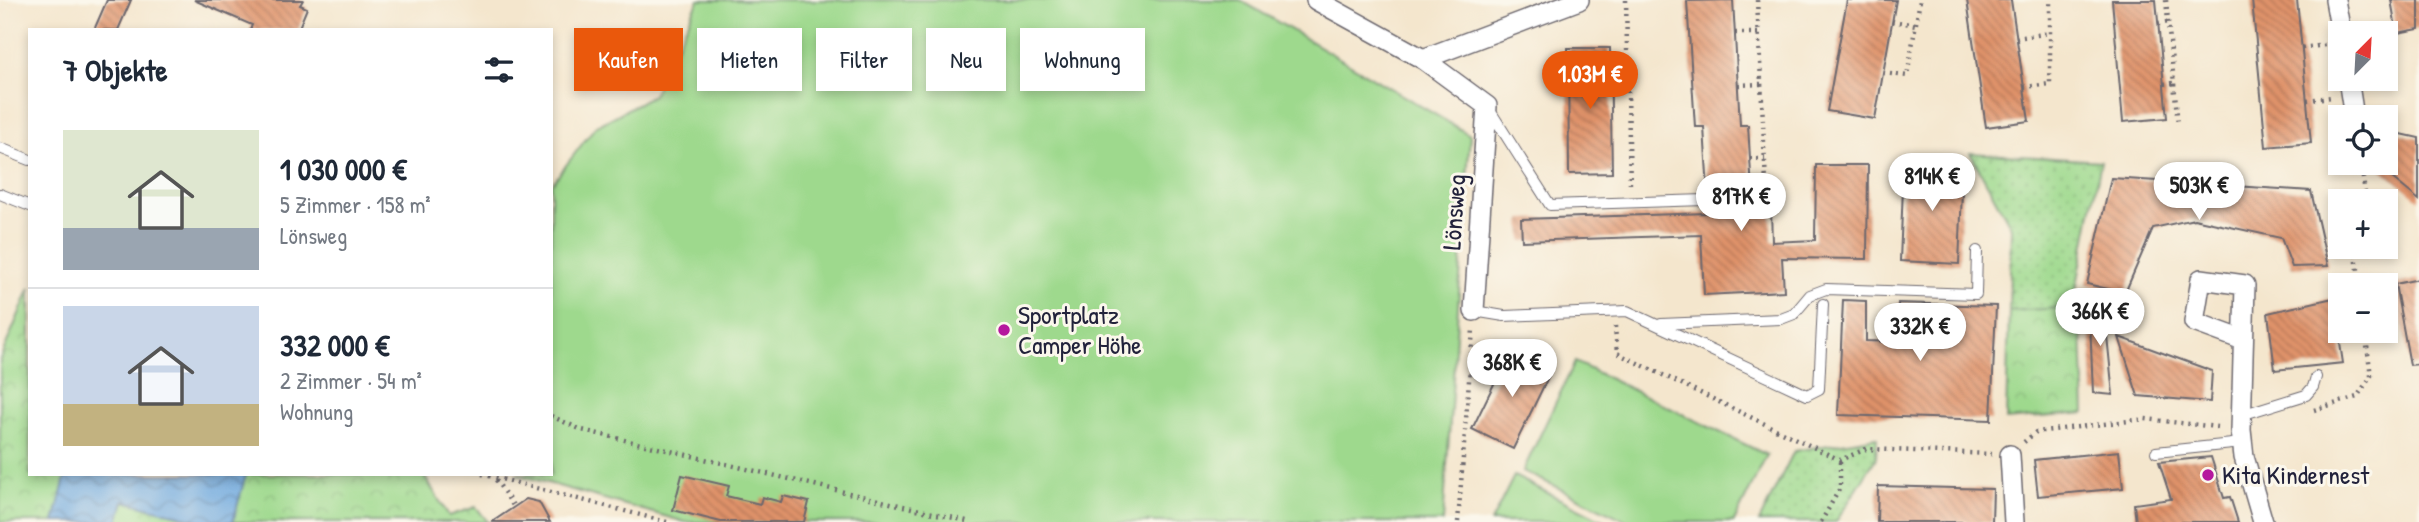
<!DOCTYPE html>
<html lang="de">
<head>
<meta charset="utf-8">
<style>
  :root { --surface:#fff; --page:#f6f6f7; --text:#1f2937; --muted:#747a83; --line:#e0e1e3; --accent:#ea580c }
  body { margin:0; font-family:"Patrick Hand",sans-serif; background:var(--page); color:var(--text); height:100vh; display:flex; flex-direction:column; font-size:26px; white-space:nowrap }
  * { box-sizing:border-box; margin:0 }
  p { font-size:23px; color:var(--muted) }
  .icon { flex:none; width:38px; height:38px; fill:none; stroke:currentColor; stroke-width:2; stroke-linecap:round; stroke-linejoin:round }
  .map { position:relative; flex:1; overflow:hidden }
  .sheet { position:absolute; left:28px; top:28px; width:525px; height:448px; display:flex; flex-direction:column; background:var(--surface); border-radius:0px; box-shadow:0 4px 10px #0003 }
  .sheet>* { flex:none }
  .guide { position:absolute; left:574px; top:28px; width:665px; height:63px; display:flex; gap:14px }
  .needle { width:46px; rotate:24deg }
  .controls { position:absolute; left:2328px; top:21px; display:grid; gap:14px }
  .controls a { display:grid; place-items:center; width:70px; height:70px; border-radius:0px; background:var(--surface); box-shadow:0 4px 10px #0003; font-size:35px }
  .price { position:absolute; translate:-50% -60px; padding:0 16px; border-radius:24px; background:#fff; color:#222; font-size:23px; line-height:46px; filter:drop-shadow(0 2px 4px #0008) }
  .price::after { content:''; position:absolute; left:50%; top:42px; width:21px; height:16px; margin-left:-10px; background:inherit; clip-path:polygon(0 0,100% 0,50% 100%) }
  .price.on { background:var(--accent); color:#fff }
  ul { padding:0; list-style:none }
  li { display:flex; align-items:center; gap:21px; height:175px; padding:0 35px }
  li+li { border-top:2px solid var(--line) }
  li span { display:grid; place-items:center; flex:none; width:196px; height:140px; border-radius:0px; color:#555 }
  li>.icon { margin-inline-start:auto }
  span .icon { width:84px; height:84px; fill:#fffc; stroke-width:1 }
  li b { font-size:30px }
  h2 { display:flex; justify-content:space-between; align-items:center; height:84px; padding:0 35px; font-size:30px }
  .pill { padding:0 24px; border-radius:0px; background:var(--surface); box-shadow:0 4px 10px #0003; font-size:24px; line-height:63px }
  .pill.on { background:var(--accent); color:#fff }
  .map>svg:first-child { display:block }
  .grass { fill:url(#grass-dots); stroke:#607e64; stroke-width:2 }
  .park { fill:url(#park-crowns); stroke:#607e64; stroke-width:2 }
  .pitch { fill:#9ed98d; stroke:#607e64; stroke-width:2 }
  .water { fill:url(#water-waves); stroke:#48658c; stroke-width:2 }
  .building { fill:url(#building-back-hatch) }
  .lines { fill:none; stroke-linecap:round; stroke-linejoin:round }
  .lane-casing { stroke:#6c676e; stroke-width:12 }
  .street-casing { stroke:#6c676e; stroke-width:22 }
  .path { stroke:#6c676e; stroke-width:4.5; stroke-dasharray:2 5; stroke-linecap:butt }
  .lane { stroke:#fff; stroke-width:10 }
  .street { stroke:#fff; stroke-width:19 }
  .poi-dot { fill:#b5179e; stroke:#fbf7ec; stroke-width:2.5 }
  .labels { text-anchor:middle; stroke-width:6; stroke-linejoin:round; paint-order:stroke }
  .street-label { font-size:26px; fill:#22223b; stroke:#fbf7ec }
  .poi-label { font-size:26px; fill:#22223b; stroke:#fbf7ec; text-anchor:start }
</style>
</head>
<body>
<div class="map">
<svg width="2419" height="522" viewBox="0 0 2419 522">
  <defs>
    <pattern id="grass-dots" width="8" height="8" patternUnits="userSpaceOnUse" patternTransform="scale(1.75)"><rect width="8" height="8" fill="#9ed98d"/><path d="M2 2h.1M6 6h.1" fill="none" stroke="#88ba7b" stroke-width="1.8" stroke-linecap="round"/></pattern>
    <pattern id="park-crowns" width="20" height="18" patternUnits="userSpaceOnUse" patternTransform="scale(1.75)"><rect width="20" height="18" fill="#9ed98d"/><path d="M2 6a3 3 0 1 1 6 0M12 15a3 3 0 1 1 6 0" fill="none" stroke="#88ba7b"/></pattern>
    <pattern id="water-waves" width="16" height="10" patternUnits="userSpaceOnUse" patternTransform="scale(1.75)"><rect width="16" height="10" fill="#6ea8de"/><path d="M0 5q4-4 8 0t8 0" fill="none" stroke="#5a88b5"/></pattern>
    <pattern id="building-back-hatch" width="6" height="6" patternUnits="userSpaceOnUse" patternTransform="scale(1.75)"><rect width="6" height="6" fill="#df9269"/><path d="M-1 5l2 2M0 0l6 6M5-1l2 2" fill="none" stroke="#b47758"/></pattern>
  </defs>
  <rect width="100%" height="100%" fill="#fbf7ec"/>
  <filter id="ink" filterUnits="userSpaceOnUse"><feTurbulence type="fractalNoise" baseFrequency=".0143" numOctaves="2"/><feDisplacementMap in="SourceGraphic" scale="14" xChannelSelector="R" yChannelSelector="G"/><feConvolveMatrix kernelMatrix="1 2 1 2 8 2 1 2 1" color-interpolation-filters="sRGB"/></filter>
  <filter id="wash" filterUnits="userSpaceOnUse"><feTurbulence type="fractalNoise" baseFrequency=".00686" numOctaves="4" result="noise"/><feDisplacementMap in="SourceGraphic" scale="28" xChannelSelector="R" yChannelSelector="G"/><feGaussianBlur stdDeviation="1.57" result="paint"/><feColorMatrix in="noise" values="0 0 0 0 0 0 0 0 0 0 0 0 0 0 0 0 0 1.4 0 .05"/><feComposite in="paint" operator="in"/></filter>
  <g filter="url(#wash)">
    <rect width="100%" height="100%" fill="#f4e6cd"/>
    <g class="grass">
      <polygon points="1970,153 2101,161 2075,295 2081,307 2009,311 2011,227"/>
      <polygon points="1877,437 1876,458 1836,522 1759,522 1794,451"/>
    </g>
    <g class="park">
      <polygon points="30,288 30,474 423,474 449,516 476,507 488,522 0,522 0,359"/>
      <polygon points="2081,307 2085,413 2006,420 2009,311"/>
    </g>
    <g class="pitch">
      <polygon points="699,0 1240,0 1470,135 1443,522 685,522 516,474 551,474 551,185 595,127 653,95"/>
      <polygon points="1575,362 1767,455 1734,522 1629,522 1523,471"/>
      <polygon points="1514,476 1606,522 1491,522"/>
    </g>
    <polygon class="water" points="66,474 246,474 233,522 204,522 124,501 118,522 54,522"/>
    <g id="blocks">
      <g class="building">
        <polygon points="107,0 131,0 118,30 94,30"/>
        <polygon points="194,0 303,0 300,5 307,8 298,30 250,30 252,25"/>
        <polygon points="1733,0 1740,125 1748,125 1752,191 1708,192 1704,127 1695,127 1687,1"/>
        <polygon points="1847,0 1896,0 1875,119 1827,111"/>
        <polygon points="1967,0 2011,0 2029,121 1986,127"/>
        <polygon points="2112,0 2156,0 2167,118 2123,122"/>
        <polygon points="2252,0 2297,0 2311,143 2266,147"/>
        <polygon points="2391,0 2419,0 2419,29 2397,33"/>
        <polygon points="1568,48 1610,48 1612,173 1569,174"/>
        <polygon points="2392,132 2419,138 2419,200 2374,163 2395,163"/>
        <polygon points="1904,163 1963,166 1959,264 1900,261"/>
        <polygon points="1816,165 1868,165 1867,259 1782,258 1784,291 1704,295 1701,235 1522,241 1521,219 1709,213 1709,207 1752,206 1753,211 1771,210 1772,242 1815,240"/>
        <polygon points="2111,178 2311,191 2328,266 2292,267 2281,238 2194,219 2153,228 2125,293 2087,284"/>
        <polygon points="2419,279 2419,364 2410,365 2395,284"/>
        <polygon points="2103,296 2113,395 2093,393 2089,297"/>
        <polygon points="2333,298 2343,363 2275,370 2268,313"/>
        <polygon points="1843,300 1866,301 1866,341 1896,342 1898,303 1996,306 1991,420 1838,415"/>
        <polygon points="2119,337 2212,371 2210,402 2138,396"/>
        <polygon points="1511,349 1552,369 1513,449 1472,429"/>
        <polygon points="2119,451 2123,488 2038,496 2034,460"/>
        <polygon points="2211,457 2224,498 2230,497 2238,522 2136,522 2134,504 2171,499 2159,462"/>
        <polygon points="682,475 729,486 726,496 760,504 762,497 781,502 783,496 809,502 804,522 721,522 673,510"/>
        <polygon points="1878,486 1993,489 1992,522 1877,522"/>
        <polygon points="526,499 539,502 550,522 492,522"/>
      </g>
    </g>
  </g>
  <g filter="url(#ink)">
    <use href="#blocks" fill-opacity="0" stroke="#6c676e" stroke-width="2"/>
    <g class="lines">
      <g class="lane-casing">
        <g id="lane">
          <polyline points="1489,109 1550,205 1767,198"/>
          <polyline points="0,148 30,160"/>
          <polyline points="0,194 30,206"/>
          <polyline points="1474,311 1504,316 1627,311 1807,395 1819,389 1823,304"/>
          <polyline points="1661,324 1781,319 1794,314 1810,295 1826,289 1976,294 1977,251"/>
          <polyline points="2241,415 2306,395 2313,387 2316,377"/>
          <polyline points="2156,452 2242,443"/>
        </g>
      </g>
      <g class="street-casing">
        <g id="street">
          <polyline points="1316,0 1423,59 1487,106 1474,311"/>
          <polyline points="2335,0 2341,33"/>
          <polyline points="1423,59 1579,0"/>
          <polyline points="2348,79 2354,117"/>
          <polyline points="2243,340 2194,322 2201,279 2245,285 2241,430 2244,457 2263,522"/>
          <polyline points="2010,455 2014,522"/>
        </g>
      </g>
      <g class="path">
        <polyline points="1626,0 1630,187"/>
        <polyline points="1757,0 1766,183"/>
        <polyline points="2166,0 2178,125"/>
        <polyline points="1892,21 1916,25"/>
        <polyline points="2158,24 2169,22"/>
        <polyline points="1735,33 1759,33"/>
        <polyline points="2016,38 2050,33"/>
        <polyline points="2302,48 2325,45"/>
        <polyline points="1883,73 1907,76 1920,0"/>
        <polyline points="2164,84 2174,83"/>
        <polyline points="1738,85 1761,84"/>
        <polyline points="2024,87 2050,84 2050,0"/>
        <polyline points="2307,100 2332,97"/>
        <polyline points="1750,159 1765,159"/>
        <polyline points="2361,163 2366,201"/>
        <polyline points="2355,247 2360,285"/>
        <polyline points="1615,326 1617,353 1840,460 1866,449 1992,454"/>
        <polyline points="2314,410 2357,397 2371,376 2365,331"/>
        <polyline points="551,416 582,430 971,522"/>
        <polyline points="2024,442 2036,432 2145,419 2217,427"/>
        <polyline points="482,474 667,522"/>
        <polyline points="496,480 514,507"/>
        <polyline points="1458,522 1473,329"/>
        <polyline points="1821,522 1840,488 1840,460"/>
      </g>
      <use href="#lane" class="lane"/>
      <use href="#street" class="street"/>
    </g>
  </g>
  <g class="poi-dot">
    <circle cx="1004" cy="330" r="7"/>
    <circle cx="2208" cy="475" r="7"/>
  </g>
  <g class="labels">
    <g class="street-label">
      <text transform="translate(1454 212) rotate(-86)" y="9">Lönsweg</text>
    </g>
    <g class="poi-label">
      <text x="1018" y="324">Sportplatz<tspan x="1018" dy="30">Camper Höhe</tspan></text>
      <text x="2222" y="484">Kita Kindernest</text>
    </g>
  </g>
</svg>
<div class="controls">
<a><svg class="needle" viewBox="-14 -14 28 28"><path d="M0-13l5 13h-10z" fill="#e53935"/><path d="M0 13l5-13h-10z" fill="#747a83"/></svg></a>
<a><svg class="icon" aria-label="locate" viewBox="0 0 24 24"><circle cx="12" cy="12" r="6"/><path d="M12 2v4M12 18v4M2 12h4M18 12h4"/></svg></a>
<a>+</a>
<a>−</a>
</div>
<b class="price on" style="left:1590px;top:111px">1.03M €</b>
<b class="price" style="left:1932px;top:213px">814K €</b>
<b class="price" style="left:2199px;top:222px">503K €</b>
<b class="price" style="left:1741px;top:233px">817K €</b>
<b class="price" style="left:2100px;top:348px">366K €</b>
<b class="price" style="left:1920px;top:363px">332K €</b>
<b class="price" style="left:1512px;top:399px">368K €</b>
<div class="guide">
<a class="pill on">Kaufen</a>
<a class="pill">Mieten</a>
<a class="pill">Filter</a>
<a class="pill">Neu</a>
<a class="pill">Wohnung</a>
</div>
<section class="sheet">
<h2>7 Objekte<svg class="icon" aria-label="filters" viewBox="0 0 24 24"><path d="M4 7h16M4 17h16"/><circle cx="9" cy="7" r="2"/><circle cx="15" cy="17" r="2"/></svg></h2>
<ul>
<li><span style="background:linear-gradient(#dfe7d0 70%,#9aa5b1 0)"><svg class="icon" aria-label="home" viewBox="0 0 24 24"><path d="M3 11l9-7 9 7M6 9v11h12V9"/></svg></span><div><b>1 030 000 €</b><p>5 Zimmer · 158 m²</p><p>Lönsweg</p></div></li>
<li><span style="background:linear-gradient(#c9d6e8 70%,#c2b280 0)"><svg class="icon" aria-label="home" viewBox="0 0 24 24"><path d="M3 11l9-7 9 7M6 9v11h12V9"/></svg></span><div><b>332 000 €</b><p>2 Zimmer · 54 m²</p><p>Wohnung</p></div></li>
</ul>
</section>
</div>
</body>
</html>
